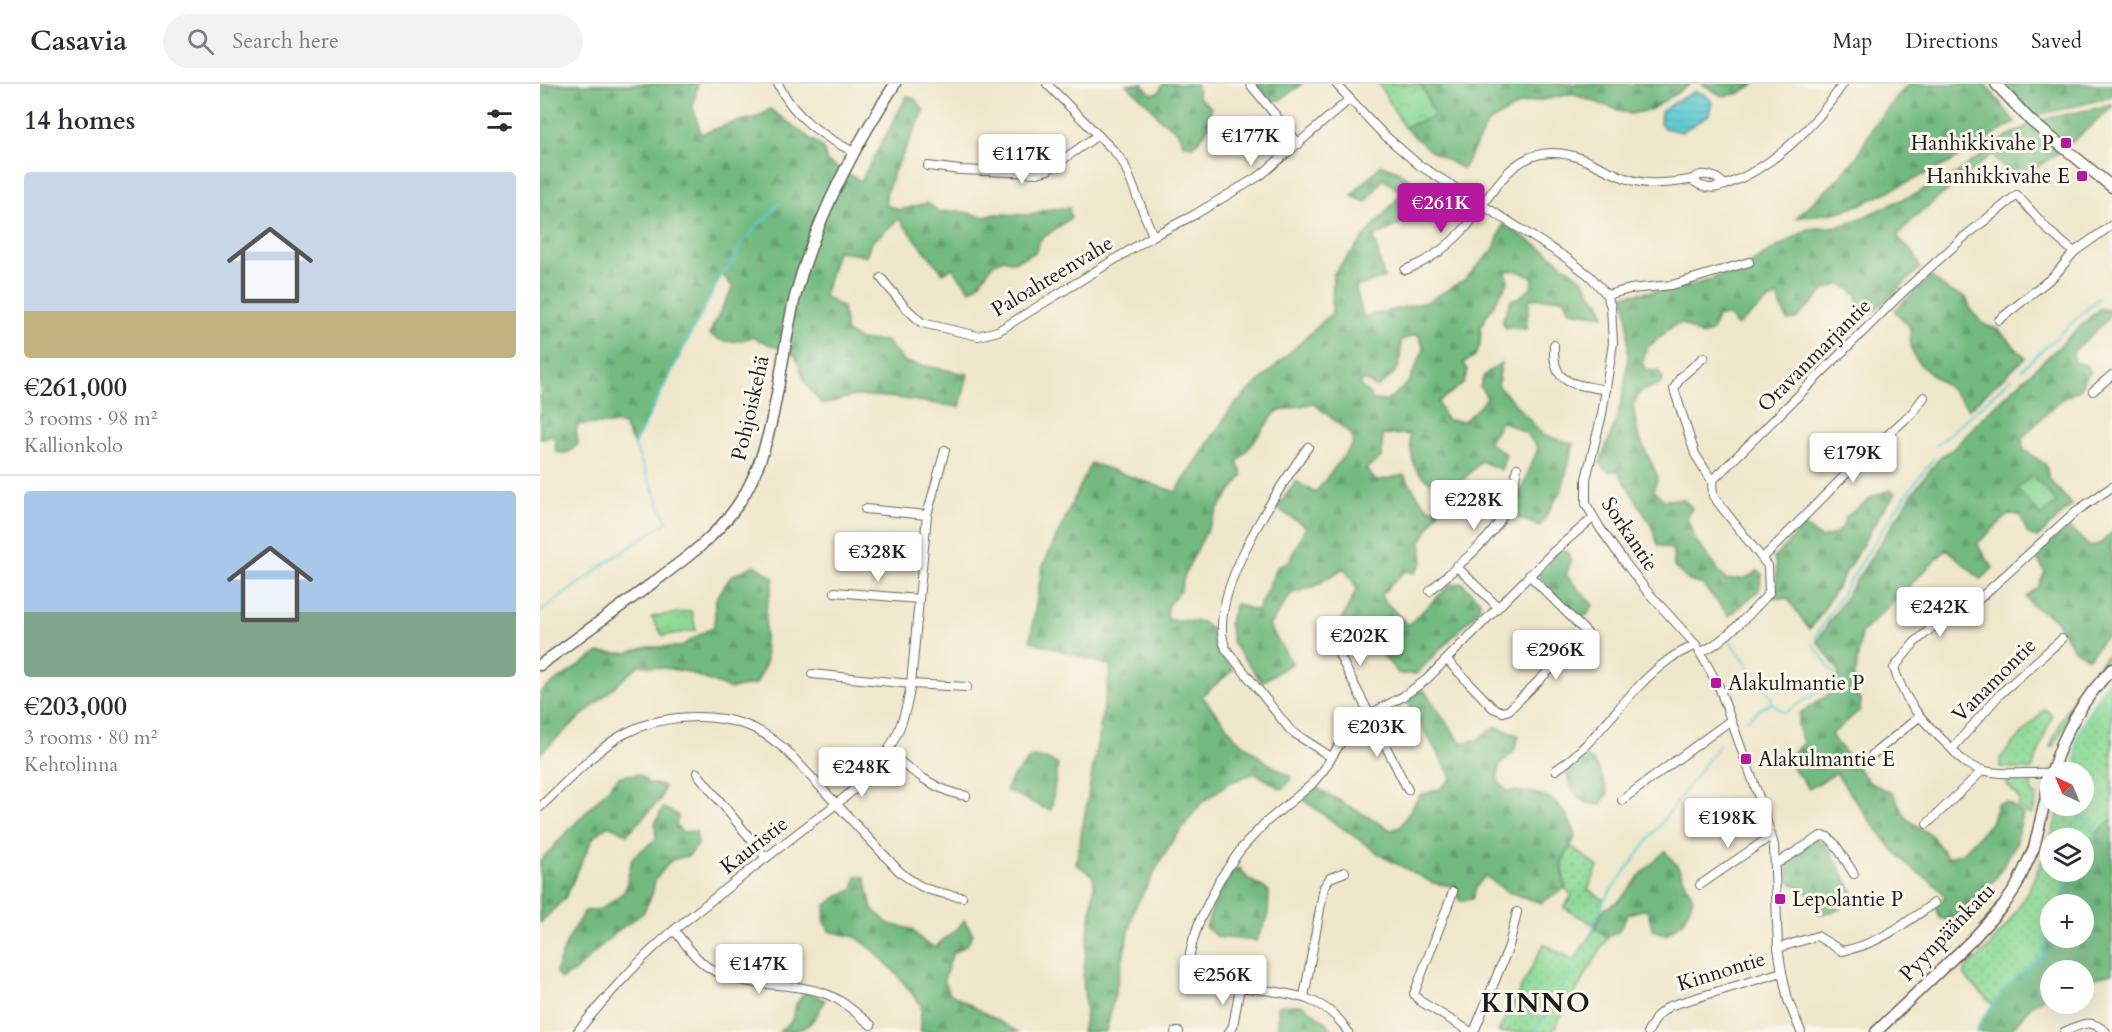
<!DOCTYPE html>
<html lang="en">
<head>
<meta charset="utf-8">
<style>
  :root { --surface:#fff; --page:#f2f2f3; --text:#2b2b33; --muted:#7c7c81; --line:#e1e1e2; --accent:#b5179e }
  body { margin:0; font-family:Cardo,serif; background:var(--page); color:var(--text); height:100vh; display:flex; flex-direction:column; font-size:22px; white-space:nowrap }
  * { box-sizing:border-box; margin:0 }
  p { font-size:20px; color:var(--muted) }
  .icon { flex:none; width:33px; height:33px; fill:none; stroke:currentColor; stroke-width:2; stroke-linecap:round; stroke-linejoin:round }
  .map { position:relative; flex:1; overflow:hidden }
  .details { display:flex; flex-direction:column; background:var(--surface); width:540px }
  .details>* { flex:none }
  .needle { width:39px; rotate:316deg }
  .controls { position:absolute; left:1500px; top:678px; display:grid; gap:12px }
  .controls a { display:grid; place-items:center; width:54px; height:54px; border-radius:50%; background:var(--surface); box-shadow:0 6px 24px #0002; font-size:30px }
  .price { position:absolute; translate:-50% -51px; padding:0 14px; border-radius:6px; background:#fff; color:#222; font-size:20px; line-height:39px; filter:drop-shadow(0 2px 3px #0008) }
  .price::after { content:''; position:absolute; left:50%; top:36px; width:18px; height:14px; margin-left:-9px; background:inherit; clip-path:polygon(0 0,100% 0,50% 100%) }
  .price.active { background:var(--accent); color:#fff }
  ul { padding:0; list-style:none }
  li { display:grid; align-content:center; gap:12px; height:318px; padding:0 24px }
  li+li { border-top:2px solid var(--line) }
  li span { display:grid; place-items:center; height:186px; border-radius:6px; color:#555 }
  li>.icon { margin-inline-start:auto }
  span .icon { width:108px; height:108px; fill:#fffc; stroke-width:1 }
  li b { font-size:26px }
  h2 { display:flex; justify-content:space-between; align-items:center; height:72px; padding:0 24px; font-size:26px }
  header { display:flex; align-items:center; gap:36px; box-sizing:border-box; height:84px; padding:0 30px; background:var(--surface); border-bottom:2px solid var(--line) }
  header strong { font-size:28px }
  nav { display:flex; gap:33px; margin-inline-start:auto; font-size:21px }
  .search { width:420px; height:54px; background:var(--page); display:flex; align-items:center; gap:15px; box-sizing:border-box; padding:0 21px; border-radius:33px; color:var(--muted); font-size:22px }
  main { display:flex; flex:1; min-height:0 }
  .map>svg:first-child { display:block }
  .grass { fill:url(#grass-dots); stroke:#557b5a; stroke-width:1.5 }
  .forest { fill:url(#forest-firs); stroke:#476b4e; stroke-width:1.5; fill-rule:evenodd }
  .park { fill:url(#park-crowns); stroke:#557b5a; stroke-width:1.5 }
  .water { fill:url(#water-rules); stroke:#3c7377; stroke-width:1.5 }
  .lines { fill:none; stroke-linecap:round; stroke-linejoin:round }
  .stream { stroke:#5dcad2; stroke-width:2 }
  .street-casing { stroke:#666359; stroke-width:10 }
  .secondary-casing { stroke:#666359; stroke-width:13 }
  .street { stroke:#fff; stroke-width:8 }
  .secondary { stroke:#fff; stroke-width:10 }
  .poi-dot { fill:#b5179e; stroke:#fbf7ec; stroke-width:2 }
  .labels { text-anchor:middle; stroke-width:6; stroke-linejoin:round; paint-order:stroke }
  .poi-label { font-size:21px; fill:#1c1c1c; stroke:#fbf7ec; text-anchor:start }
  .street-label { font-size:21px; fill:#1c1c1c; stroke:#fbf7ec }
  .district-label { font-size:27px; font-weight:bold; letter-spacing:1.5px; fill:#1c1c1c; stroke:#fbf7ec }
</style>
</head>
<body>
<header>
<strong>Casavia</strong>
<div class="search"><svg class="icon" aria-label="search" viewBox="0 0 24 24"><circle cx="10" cy="10" r="6"/><path d="M15 15l6 6"/></svg>Search here</div>
<nav><a>Map</a><a>Directions</a><a>Saved</a></nav>
</header>
<main>
<section class="details">
<h2>14 homes<svg class="icon" aria-label="filters" viewBox="0 0 24 24"><path d="M4 7h16M4 17h16"/><circle cx="9" cy="7" r="2"/><circle cx="15" cy="17" r="2"/></svg></h2>
<ul>
<li><span style="background:linear-gradient(#c9d6e8 75%,#c2b280 0)"><svg class="icon" aria-label="home" viewBox="0 0 24 24"><path d="M3 11l9-7 9 7M6 9v11h12V9"/></svg></span><div><b>€261,000</b><p>3 rooms · 98 m²</p><p>Kallionkolo</p></div></li>
<li><span style="background:linear-gradient(#a9c7e8 65%,#7fa58c 0)"><svg class="icon" aria-label="home" viewBox="0 0 24 24"><path d="M3 11l9-7 9 7M6 9v11h12V9"/></svg></span><div><b>€203,000</b><p>3 rooms · 80 m²</p><p>Kehtolinna</p></div></li>
</ul>
</section>
<div class="map">
<svg width="1572" height="948" viewBox="0 0 1572 948">
  <defs>
    <pattern id="grass-dots" width="8" height="8" patternUnits="userSpaceOnUse" patternTransform="scale(1.5)"><rect width="8" height="8" fill="#8eda97"/><path d="M2 2h.1M6 6h.1" fill="none" stroke="#7aba82" stroke-width="1.8" stroke-linecap="round"/></pattern>
    <pattern id="forest-firs" width="22" height="20" patternUnits="userSpaceOnUse" patternTransform="scale(1.5)"><rect width="22" height="20" fill="#72ba80"/><path d="M5 1l3.5 6h-7zM16 11l3.5 6h-7z" fill="#629f6e"/></pattern>
    <pattern id="park-crowns" width="20" height="18" patternUnits="userSpaceOnUse" patternTransform="scale(1.5)"><rect width="20" height="18" fill="#8eda97"/><path d="M2 6a3 3 0 1 1 6 0M12 15a3 3 0 1 1 6 0" fill="none" stroke="#7aba82"/></pattern>
    <pattern id="water-rules" width="6" height="5" patternUnits="userSpaceOnUse" patternTransform="scale(1.5)"><rect width="6" height="5" fill="#5dcad2"/><path d="M0 2.5h6" fill="none" stroke="#50adb4"/></pattern>
  </defs>
  <rect width="100%" height="100%" fill="#fbf7ec"/>
  <filter id="ink" filterUnits="userSpaceOnUse"><feTurbulence type="fractalNoise" baseFrequency=".0167" numOctaves="2"/><feDisplacementMap in="SourceGraphic" scale="12" xChannelSelector="R" yChannelSelector="G"/><feConvolveMatrix kernelMatrix="1 2 1 2 8 2 1 2 1" color-interpolation-filters="sRGB"/></filter>
  <filter id="wash" filterUnits="userSpaceOnUse"><feTurbulence type="fractalNoise" baseFrequency=".008" numOctaves="4" result="noise"/><feDisplacementMap in="SourceGraphic" scale="24" xChannelSelector="R" yChannelSelector="G"/><feGaussianBlur stdDeviation="1.35" result="paint"/><feColorMatrix in="noise" values="0 0 0 0 0 0 0 0 0 0 0 0 0 0 0 0 0 1.4 0 .05"/><feComposite in="paint" operator="in"/></filter>
  <g filter="url(#wash)">
    <rect width="100%" height="100%" fill="#efe7cb"/>
    <g class="grass">
      <path d="M1572,566v11l-34,38 -24,47 -4,1c16,-41 31,-65 62,-97z"/>
      <path d="M1572,594v141c-11,9 -18,19 -28,28v-9h-33l7,-24 8,-8h18v-34h-8c2,-9 -1,-18 0,-28 1,-15 25,-54 36,-66z"/>
      <polygon points="1505,625 1512,631 1492,686 1460,683 1460,674"/>
      <polygon points="1488,694 1490,696 1492,708 1497,712 1493,729 1490,731 1478,723 1480,716 1467,700 1468,695"/>
      <path d="M1510,758v30h19l-9,32h-10v25l-8,28 -33,27 -16,21 -29,-29v-5c44,-37 65,-77 86,-129z"/>
      <polygon points="1031,762 1058,783 1048,805 1064,816 1055,841 1024,824 1032,811 1025,804 1022,778"/>
      <polygon points="1055,844 1068,853 1012,948 958,948 1004,860 1034,876"/>
    </g>
    <g class="forest">
      <path d="M0,0h158l-5,23 8,27 31,-11 26,-6 12,-8 53,39 4,14 34,19 46,-85 8,3 9,12 -31,63 -7,20v11l14,5 27,-7 13,9 19,-1 26,6 10,-3 37,1 13,-5 24,-3 2,11 -31,22 -5,13 -21,9 -11,-3 -10,5 -15,21 -8,5 -18,-22 -9,5 -44,-54 -28,24 -5,13 -29,-5 -13,45 19,12 3,24 14,8 26,1 18,21 64,12 -8,33c-33,-4 -68,-12 -102,-11 -12,0 -24,7 -36,8l-16,-20 -11,-29 -43,-18c-17,5 -28,8 -43,-3l24,-47 -11,-13 -88,171 -11,-21h-44l-3,6 2,14c-7,7 -11,11 -22,8l-1,-14 -6,-2 -3,3 -6,-1z"/>
      <path d="M586,0h18l-1,2 9,8 7,-2 4,-8h34l1,13 13,10c0,20 -4,26 -18,39l-9,-1 -7,-14 -18,-13 -9,-12z"/>
      <polygon points="717,0 762,0 740,16 731,17"/>
      <polygon points="881,0 1151,0 1110,26 1090,30 1032,10 980,20 948,39 923,85 889,66 864,43 895,32"/>
      <polygon points="1162,0 1215,0 1198,10 1182,12"/>
      <polygon points="1368,0 1445,0 1475,38 1409,79 1319,121 1298,128 1256,134 1295,98 1316,74 1334,41"/>
      <polygon points="1466,0 1572,0 1572,13 1495,32"/>
      <polygon points="1572,21 1572,24 1532,58 1524,58 1503,40 1503,35"/>
      <path d="M1489,41l30,27 -41,29 -27,-26 -76,62 -18,19 18,19 5,13 -50,47 -11,-3 -2,-17 -16,-11 -15,5 -30,30 -9,1 -10,-24 -11,6 -29,24 -9,-10h-11l-5,15 -10,5 -20,-13 -9,3 -26,22 -5,15 4,7 12,1 5,8 -3,5 -19,7 -8,13 5,31 20,42 -5,13 11,10 19,-1 9,9 -5,10 9,23 30,39 20,-2 12,-7 4,3 -3,16 -30,26 -26,-31 -14,-4 -15,-14 -1,-17 -15,-5 -7,-20 -33,-54h-10l-8,-7c6,-19 15,-38 20,-57 9,-35 11,-77 4,-112l55,-7 28,-7 44,-18 57,-34 32,-3 23,-9 85,-38 60,-43z"/>
      <path d="M841,81l15,5 38,27 -32,26 -28,14 10,41 -28,9 7,30 64,-15 37,-22 30,-31 9,-25 43,27 37,29 13,21h4l4,15 -34,-5 -6,-13 -34,1 -4,30 -20,-1 -4,-6 9,-22 9,-3 12,-11 1,-9 -19,-7 -8,2 2,10 -27,43 -1,20 -5,11 -12,7 5,7 -5,14 -25,18 8,18 18,1 19,-18 4,-6 -7,-10 4,-12 17,-12 -3,22 45,50 31,9 -12,45 -22,37 -22,-8 -4,-10 24,-60 -12,-15 -24,-12 -14,21 18,12 -5,16 -20,-9 -36,38 -7,-14c-27,-10 -26,-25 -29,-51l-26,1 -2,22 -15,12 10,12 28,-6 16,24 10,10 10,-1 -19,34 2,19 -8,12 -10,-2 -25,25 28,29 43,-41 11,-1 18,18 -1,9 -63,64h-17l-28,-32 -18,8 -14,-24 18,-38 -13,-20 -29,18 -24,8 -22,32 23,37 -30,19 -29,-38 -4,-21 7,-19 21,7 21,-45 11,-5 17,-34 -29,-19 19,-27 19,12 38,-49 -1,-9 -39,-32 -37,9 -39,51 6,12 -25,34 -32,62 -6,20 -12,14 -1,14 35,3 11,9 2,18 18,21 -31,26 34,42 33,26 21,12 1,4 -9,9 -27,-16 -26,10 -28,20 -30,40 -37,66 -28,123h-24l4,-18 -3,-37 11,-91 -1,-10 -17,-12 35,-198 -81,-25 12,-73 49,-105 85,29 56,-85 100,-94 1,-39 69,-81 -19,-14 -17,23 -15,-6zM878,250l6,15 -15,33 -22,19 -14,-1 -4,-7 -10,-8 6,-5 12,8c22,-18 24,-18 24,-48z"/>
      <path d="M1390,192l19,15 17,6 6,15 13,13 14,5 26,28 -56,51c-7,-7 -13,-15 -20,-21 -25,-21 -41,-24 -39,-61l-15,-16z"/>
      <path d="M1559,225l11,1 -2,9 -35,33 1,10 12,3 5,7 -7,8 -3,9 -21,11 -38,38 2,12 22,15 3,14 23,26 -35,33 -10,-5 -7,-18 -11,-1 -32,30 16,24 -12,12 -34,-31 -86,84 -5,38 -5,17 10,12 -1,10 -29,25 39,48 23,10 13,25 26,18 15,21 14,-3 30,-31 6,-19 10,-2 16,12 -7,30 -20,34 -43,44 -13,-4 -4,-11 9,-10c-9,-16 -26,-21 -39,-34 -26,-26 -48,-59 -70,-90l-27,16 -23,-30 17,-16 -5,-18 2,-12 34,-22 5,-20 -22,-30 97,-150 27,-35 12,-7 27,-29z"/>
      <path d="M1350,406l6,4 -12,14 -68,114 -7,7 -21,-30 -16,-2c4,-14 7,-25 2,-39l31,-33 15,13 15,-4 8,-8 3,-9 26,-20z"/>
      <polygon points="1530,444 1550,463 1561,459 1572,448 1572,462 1570,464 1572,466 1572,548 1561,558 1549,574 1534,566 1515,535 1491,521 1486,513 1498,503 1505,488 1495,471"/>
      <polygon points="1022,465 1029,469 1031,478 1026,491 1053,521 1048,530 1040,535 1019,517 998,490 999,484"/>
      <polygon points="215,481 234,494 226,525 225,554 226,579 216,600 190,605 145,587 99,581 0,669 0,608 58,569 87,569 108,563 140,563 174,542 176,515 191,492"/>
      <path d="M883,605l38,54 16,-3 18,-14 24,10 -5,15 -15,15 -1,15 9,10c38,0 56,7 69,45l-14,26 3,26 -24,15 -33,-11 -23,-16 -9,11 -4,12 -12,2 -7,-15 -20,-3 -51,-27 -79,-56 14,-12 74,42 9,-3 20,-32 20,-6 12,-11 -46,-79z"/>
      <path d="M1042,670c17,9 19,21 26,39l-8,12c-4,-1 -11,-1 -15,-3 -9,-5 -21,-23 -17,-34 2,-6 9,-10 14,-14z"/>
      <polygon points="491,673 503,674 518,680 511,726 504,724 466,706 472,694"/>
      <polygon points="99,690 108,699 124,702 121,715 87,750 68,741 53,754 25,814 0,839 0,777 80,692"/>
      <path d="M123,724l15,7 -2,11 6,6 14,-1 2,14 -10,11 -17,4 -16,20 -3,15 -9,18 -27,19 -43,41 -12,6 -5,-6c6,-24 15,-42 29,-62l16,-2 24,-18 7,-33 24,-19 -1,-15z"/>
      <path d="M1572,735v154l-28,8v-11h-34v23l-19,13 -22,26h-33l5,-11 28,-37 33,-27 8,-28v9h34v-34h-24l8,-31 16,-1v-25c10,-9 17,-19 28,-28z"/>
      <polygon points="1270,752 1287,761 1314,810 1299,826 1280,830 1272,812 1250,798 1245,770"/>
      <polygon points="1125,767 1138,783 1153,814 1144,837 1126,851 1113,846 1107,825 1088,830 1078,848 1068,853 1055,844 1063,826 1080,816 1102,789"/>
      <path d="M700,784l7,10 22,13 -1,26 -12,24 -38,-4 -12,-9c6,-22 14,-40 28,-58z"/>
      <path d="M317,792l8,1 7,32 17,15 22,5 14,14 11,4c10,-12 20,-13 28,-27l9,14 -6,11 -14,8 -9,26 5,14 69,39h-97v-27l-26,-33 -22,-22 -17,-13 -27,-6 -5,-12 2,-14 14,-10 13,-5z"/>
      <path d="M265,908l20,8c-13,24 -16,32 -46,32l13,-12 4,-16z"/>
      <polygon points="738,921 763,921 788,940 793,948 738,948"/>
    </g>
    <g class="park">
      <polygon points="839,0 881,0 895,32 864,43"/>
      <polygon points="1492,391 1517,418 1501,432 1477,405"/>
      <polygon points="151,527 156,546 123,552 111,533"/>
    </g>
    <polygon class="water" points="1155,7 1166,11 1172,18 1169,31 1142,48 1124,44 1120,40 1121,28 1137,17"/>
    <g class="lines">
      <g class="stream">
        <polyline points="1570,205 1572,203"/>
        <polyline points="1482,285 1559,214"/>
        <polyline points="1396,362 1472,294"/>
        <polyline points="0,528 66,479 127,438 94,361 182,189 188,185 204,157 240,119"/>
        <polyline points="1275,553 1340,449 1371,404 1394,374"/>
        <polyline points="1190,557 1231,612 1232,619"/>
        <polyline points="1207,636 1220,625 1232,619 1244,629 1295,597 1294,590 1272,559"/>
        <path d="M1536,688c2,-9 -1,-18 0,-28 1,-15 25,-54 36,-66"/>
        <polyline points="1529,722 1557,747 1555,753 1544,763"/>
        <polyline points="1520,820 1529,788"/>
        <polyline points="1052,847 1064,816 1072,805 1179,661"/>
        <polyline points="1035,880 1047,863"/>
        <polyline points="994,948 1030,888"/>
        <polyline points="1436,948 1441,937 1469,900 1502,873 1510,845"/>
      </g>
    </g>
  </g>
  <g filter="url(#ink)">
    <g class="lines">
      <g class="street-casing">
        <g id="street">
          <path d="M238,0c16,33 44,52 76,68"/>
          <polyline points="507,0 575,68 584,80 613,152"/>
          <polyline points="710,0 759,60"/>
          <polyline points="796,0 842,49 879,81 1028,175 1051,193 1067,211 1071,223 1073,259 1062,330 1046,395 1046,420 1060,444 1083,476 1106,506 1156,561 1179,603 1220,716 1234,761 1238,864 1242,888 1248,916 1261,948"/>
          <polyline points="388,82 420,86 497,89 508,86 558,51"/>
          <path d="M1152,96c11,9 21,10 33,5"/>
          <path d="M865,186c25,-9 44,-24 62,-44 24,-29 42,-74 86,-73 35,0 61,28 95,30 13,1 28,-1 41,-3 4,-1 8,-4 12,-5 9,-1 18,4 24,10 49,-18 90,-59 118,-101"/>
          <polyline points="341,194 365,223 382,239 438,252 458,247 613,152 654,131 721,91 810,15"/>
          <polyline points="1067,211 1090,205 1132,201 1209,178"/>
          <polyline points="1459,236 1515,191 1534,168"/>
          <path d="M1014,261c-2,42 20,38 52,45"/>
          <polyline points="1164,273 1140,294 1134,305 1155,370 1172,397"/>
          <polyline points="1553,307 1572,291"/>
          <path d="M768,363c-30,42 -104,151 -82,202l65,82 40,26"/>
          <polyline points="325,425 387,431"/>
          <polyline points="1223,474 1322,374 1372,329 1384,313"/>
          <polyline points="916,482 958,523"/>
          <path d="M890,507c21,-20 59,-49 72,-74 9,-15 12,-32 15,-49"/>
          <polyline points="295,508 378,515"/>
          <polyline points="786,545 868,706"/>
          <path d="M1160,568c20,-6 54,-42 69,-59l-1,-27 -55,-70 -1,-15 192,-190 60,-54 53,-42 32,36 25,21 38,-27"/>
          <polyline points="907,576 953,624 963,628 969,626 1047,549 989,491"/>
          <polyline points="272,590 371,600 427,603"/>
          <polyline points="1412,665 1460,610 1522,555"/>
          <path d="M348,668c23,18 47,39 78,44"/>
          <polyline points="1332,671 1379,633"/>
          <path d="M1016,686c43,-29 69,-78 111,-109 8,-7 19,-11 29,-16"/>
          <polyline points="157,689 226,774"/>
          <path d="M1510,689c-22,-1 -47,3 -68,-3 -22,-7 -19,-10 -33,-24 -26,-24 -44,-43 -55,-78l20,-25 46,-39 7,6 108,-98 37,-25"/>
          <polyline points="1082,716 1191,636"/>
          <path d="M0,723c24,-22 57,-59 84,-73 35,-19 85,-22 122,-9 15,5 27,15 39,24l114,122c22,19 34,21 63,26"/>
          <polyline points="1387,740 1443,686"/>
          <polyline points="1236,780 1281,752 1288,753 1295,760 1314,790"/>
          <polyline points="1160,801 1231,752"/>
          <polyline points="913,808 874,910 880,917 931,948"/>
          <path d="M134,846c11,13 21,29 35,38 34,22 79,12 117,26 17,6 31,20 45,31"/>
          <path d="M1238,864l39,-12 25,15c35,-6 64,-28 92,-48"/>
          <polyline points="764,913 784,803 790,794 805,788"/>
          <path d="M37,948c30,-36 61,-72 97,-102 42,-34 86,-67 129,-101 29,-22 64,-45 84,-77 14,-21 20,-43 24,-68l16,-169 18,-65"/>
          <polyline points="635,948 639,948"/>
          <polyline points="689,948 693,942 700,903"/>
          <path d="M808,948c-32,-54 -103,-34 -153,-56l-7,-12 5,-24 7,-20 20,-41 21,-30 24,-26 46,-38 12,-14 30,-48 49,-26 24,-17 127,-128 40,-34"/>
          <polyline points="934,948 969,862 977,828"/>
          <polyline points="1108,948 1117,932 1129,922 1242,888"/>
          <path d="M1524,948c17,-8 26,-14 42,0"/>
        </g>
      </g>
      <g class="secondary-casing">
        <g id="secondary">
          <polyline points="1456,0 1491,37 1572,103"/>
          <path d="M0,581c33,-24 66,-48 99,-72 36,-27 72,-50 98,-87 41,-59 41,-141 58,-209 20,-76 57,-147 100,-213"/>
          <path d="M1512,688c11,-39 31,-73 60,-103"/>
          <polyline points="1336,948 1432,856 1464,821 1476,803 1494,764 1510,696"/>
        </g>
      </g>
      <use href="#street" class="street"/>
      <use href="#secondary" class="secondary"/>
    </g>
  </g>
  <g class="poi-dot">
    <rect x="1520" y="53" width="12" height="12" rx="3"/>
    <rect x="1536" y="86" width="12" height="12" rx="3"/>
    <rect x="1170" y="593" width="12" height="12" rx="3"/>
    <rect x="1200" y="669" width="12" height="12" rx="3"/>
    <rect x="1234" y="809" width="12" height="12" rx="3"/>
  </g>
  <g class="labels">
    <g class="poi-label">
      <text x="1514" y="66" text-anchor="end">Hanhikkivahe P</text>
      <text x="1530" y="99" text-anchor="end">Hanhikkivahe E</text>
      <text x="1188" y="606">Alakulmantie P</text>
      <text x="1218" y="682">Alakulmantie E</text>
      <text x="1252" y="822">Lepolantie P</text>
    </g>
    <g class="street-label">
      <text transform="translate(512 192) rotate(-31)" y="7">Paloahteenvahe</text>
      <text transform="translate(1274 271) rotate(-45)" y="7">Oravanmarjantie</text>
      <text transform="translate(210 324) rotate(-77)" y="7">Pohjoiskehä</text>
      <text transform="translate(1090 450) rotate(56)" y="7">Sorkantie</text>
      <text transform="translate(1454 596) rotate(-45)" y="7">Vanamontie</text>
      <text transform="translate(214 761) rotate(-38)" y="7">Kauristie</text>
      <text transform="translate(1407 848) rotate(-46)" y="7">Pyynpäänkatu</text>
      <text transform="translate(1181 887) rotate(-17)" y="7">Kinnontie</text>
    </g>
    <g class="district-label">
      <text x="996" y="928">KINNO</text>
    </g>
  </g>
</svg>
<div class="controls">
<a><svg class="needle" viewBox="-14 -14 28 28"><path d="M0-13l5 13h-10z" fill="#e53935"/><path d="M0 13l5-13h-10z" fill="#7c7c81"/></svg></a>
<a><svg class="icon" aria-label="layers" viewBox="0 0 24 24"><path d="M12 4l9 5-9 5-9-5zM3 14l9 5 9-5"/></svg></a>
<a>+</a>
<a>−</a>
</div>
<b class="price" style="left:711px;top:83px">€177K</b>
<b class="price" style="left:482px;top:101px">€117K</b>
<b class="price active" style="left:901px;top:150px">€261K</b>
<b class="price" style="left:1313px;top:400px">€179K</b>
<b class="price" style="left:934px;top:447px">€228K</b>
<b class="price" style="left:338px;top:499px">€328K</b>
<b class="price" style="left:1400px;top:554px">€242K</b>
<b class="price" style="left:820px;top:583px">€202K</b>
<b class="price" style="left:1016px;top:597px">€296K</b>
<b class="price" style="left:837px;top:674px">€203K</b>
<b class="price" style="left:322px;top:714px">€248K</b>
<b class="price" style="left:1188px;top:765px">€198K</b>
<b class="price" style="left:219px;top:911px">€147K</b>
<b class="price" style="left:683px;top:922px">€256K</b>
</div>
</main>
</body>
</html>
